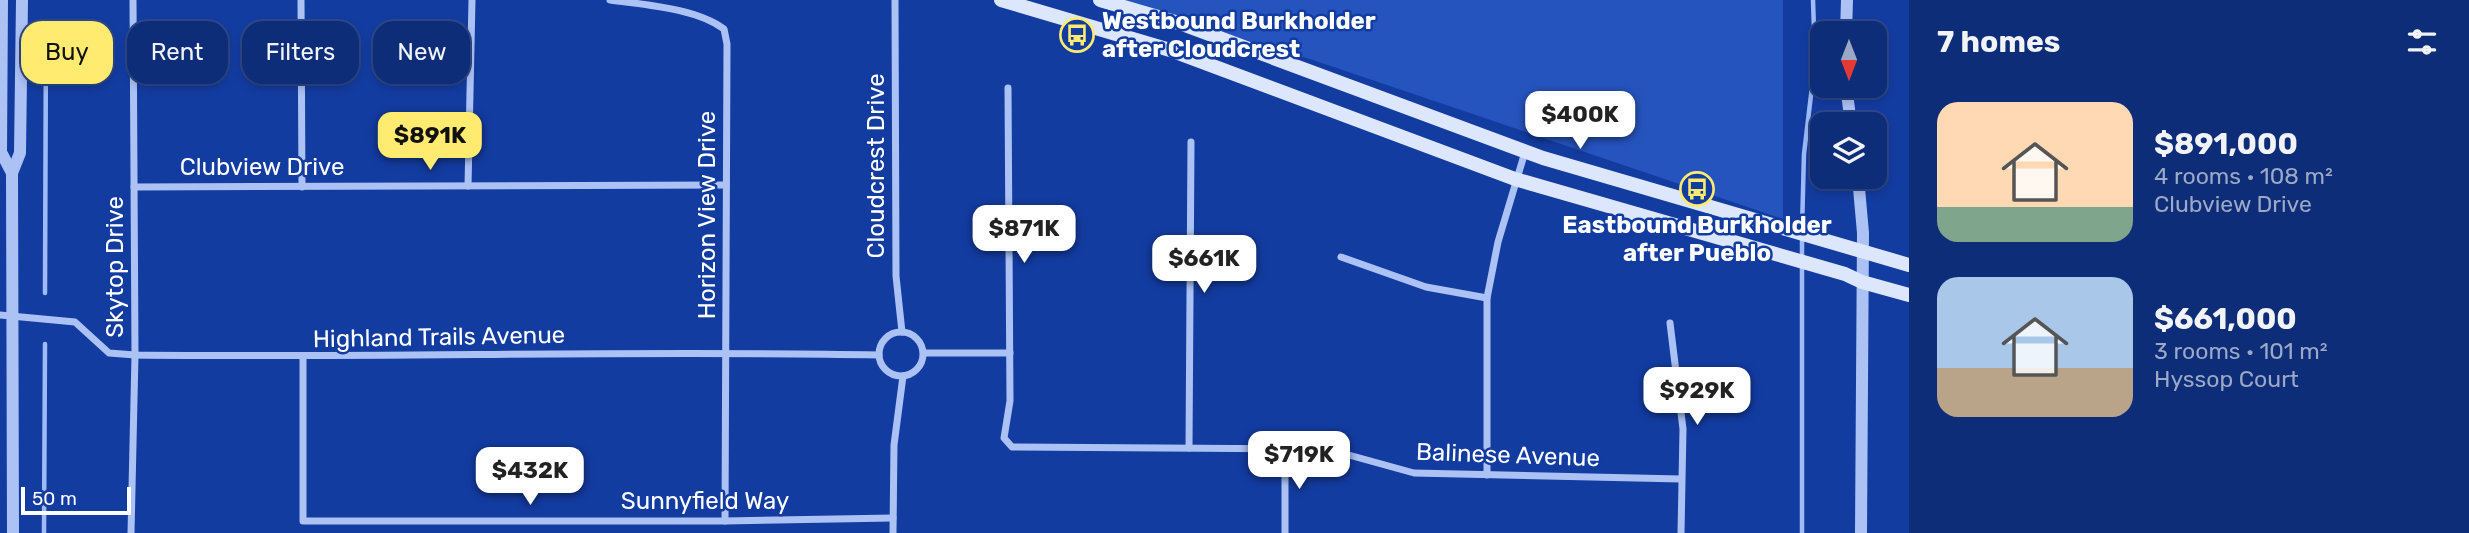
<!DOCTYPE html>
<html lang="en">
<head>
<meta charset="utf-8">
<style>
  :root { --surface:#0e2d79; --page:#1c3980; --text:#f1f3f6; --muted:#9ba8c6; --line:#2e498a; --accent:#ffeb70 }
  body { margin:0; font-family:Rubik,sans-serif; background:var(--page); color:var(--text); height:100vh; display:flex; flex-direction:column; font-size:26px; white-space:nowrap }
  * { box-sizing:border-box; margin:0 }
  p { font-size:23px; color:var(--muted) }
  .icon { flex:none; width:38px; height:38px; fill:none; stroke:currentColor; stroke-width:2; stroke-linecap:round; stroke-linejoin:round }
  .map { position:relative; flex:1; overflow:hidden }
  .details { display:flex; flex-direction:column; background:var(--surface); width:560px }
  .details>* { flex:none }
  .guide { position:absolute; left:21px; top:21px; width:665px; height:63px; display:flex; gap:14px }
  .needle { width:46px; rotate:180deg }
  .tools { position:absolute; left:1810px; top:21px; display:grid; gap:14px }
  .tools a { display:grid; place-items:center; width:77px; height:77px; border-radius:14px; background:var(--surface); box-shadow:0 4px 10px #0003,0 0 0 2px var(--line); font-size:35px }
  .scale { position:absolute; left:21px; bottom:18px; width:110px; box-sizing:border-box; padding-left:7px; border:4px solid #fff; border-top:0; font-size:19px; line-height:24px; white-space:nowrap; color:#fff; -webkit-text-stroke:5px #133ca1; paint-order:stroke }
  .price { position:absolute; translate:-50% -60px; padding:0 16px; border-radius:14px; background:#fff; color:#222; font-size:23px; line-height:46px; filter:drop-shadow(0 2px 4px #0008) }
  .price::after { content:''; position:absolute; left:50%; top:42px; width:21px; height:16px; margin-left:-10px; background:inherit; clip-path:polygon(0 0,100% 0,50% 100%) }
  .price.on { background:var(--accent); color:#111 }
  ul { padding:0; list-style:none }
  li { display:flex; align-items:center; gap:21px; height:175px; padding:0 28px }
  li span { display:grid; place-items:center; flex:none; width:196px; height:140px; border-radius:21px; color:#555 }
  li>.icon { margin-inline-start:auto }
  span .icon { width:84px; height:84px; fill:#fffc; stroke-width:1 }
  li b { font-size:30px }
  h2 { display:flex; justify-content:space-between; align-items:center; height:84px; padding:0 28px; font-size:30px }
  .pill { padding:0 24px; border-radius:21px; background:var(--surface); box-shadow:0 4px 10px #0003,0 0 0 2px var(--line); font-size:24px; line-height:63px }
  .pill.on { background:var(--accent); color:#111 }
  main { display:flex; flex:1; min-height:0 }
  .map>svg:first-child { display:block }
  .green { fill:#2654bf }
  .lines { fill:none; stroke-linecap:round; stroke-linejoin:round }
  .stream { stroke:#9ebbf7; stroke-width:4.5 }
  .minor { stroke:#acc2f4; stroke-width:7 }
  .tertiary { stroke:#acc2f4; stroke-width:12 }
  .secondary { stroke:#dce6fd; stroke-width:14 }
  .labels { text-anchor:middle; stroke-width:5; stroke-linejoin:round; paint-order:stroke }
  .poi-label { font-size:24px; font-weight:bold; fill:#fff; stroke:#133ca1; text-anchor:start }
  .street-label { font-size:24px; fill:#fff; stroke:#133ca1 }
</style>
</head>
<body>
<main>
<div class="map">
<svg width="1909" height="533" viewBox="0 0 1909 533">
  <rect width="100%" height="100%" fill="#133ca1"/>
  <polygon class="green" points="1112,0 1783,0 1783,219 1313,60"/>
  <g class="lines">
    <g class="stream">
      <polyline points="1802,229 1804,154 1815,61 1813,0"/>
      <polyline points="1802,238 1802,257"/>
      <polyline points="45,293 46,23"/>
      <polyline points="44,533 45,344"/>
      <polyline points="1802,533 1802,266"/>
    </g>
    <g class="minor">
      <polyline points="301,0 302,187"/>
      <path d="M610,0c35,5 86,8 114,29l3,15 -2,477"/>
      <polyline points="895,0 896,276 902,332"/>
      <polyline points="1008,88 1010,401 1004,438 1012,447 1327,449 1414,473 1681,479"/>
      <polyline points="468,186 472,0"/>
      <polyline points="134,187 726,185"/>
      <polyline points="1341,257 1426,287 1487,298"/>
      <path d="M0,315l75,7 34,31 26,2c248,3 496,-5 744,0"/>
      <polyline points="1670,323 1683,429 1681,533"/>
      <circle cx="901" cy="354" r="22"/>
      <polyline points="924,353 1010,353"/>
      <polyline points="303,357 303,521 725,521 893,518"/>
      <polyline points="1189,448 1191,142"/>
      <polyline points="1487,475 1487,298 1498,242 1525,152"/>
      <polyline points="131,533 135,355 133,0"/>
      <polyline points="893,533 894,445 903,376"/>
      <polyline points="1285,533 1285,449"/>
    </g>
    <g class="tertiary">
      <polyline points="2,0 1,152 12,173"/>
      <polyline points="1846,33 1847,0"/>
      <polyline points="1846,86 1851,124"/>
      <polyline points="1858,177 1863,233 1861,533"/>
      <polyline points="13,533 12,173 20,153 22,0"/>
    </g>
    <g class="secondary">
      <polyline points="1001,0 1170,50 1515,179 1845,274 1862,282 1909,295"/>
      <polyline points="1100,0 1182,24 1543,158 1909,265"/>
    </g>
  </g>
  <defs>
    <g id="bus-ring" transform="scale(1.75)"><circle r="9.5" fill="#133ca1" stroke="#ffeb70" stroke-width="1.5"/><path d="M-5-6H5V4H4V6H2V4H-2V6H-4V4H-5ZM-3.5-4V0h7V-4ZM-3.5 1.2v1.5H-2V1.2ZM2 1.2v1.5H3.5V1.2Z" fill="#ffeb70"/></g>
  </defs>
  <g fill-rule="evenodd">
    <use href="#bus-ring" x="1077" y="35"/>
    <use href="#bus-ring" x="1697" y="189"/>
  </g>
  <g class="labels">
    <g class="poi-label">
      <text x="1102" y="29">Westbound Burkholder<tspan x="1102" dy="28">after Cloudcrest</tspan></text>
      <text x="1697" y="233" text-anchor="middle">Eastbound Burkholder<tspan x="1697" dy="28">after Pueblo</tspan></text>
    </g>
    <g class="street-label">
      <text transform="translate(876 166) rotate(-90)" y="8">Cloudcrest Drive</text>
      <text x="262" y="175">Clubview Drive</text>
      <text transform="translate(707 215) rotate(-90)" y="8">Horizon View Drive</text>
      <text transform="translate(115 267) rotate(-90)" y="8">Skytop Drive</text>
      <text transform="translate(439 337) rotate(-1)" y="8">Highland Trails Avenue</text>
      <text transform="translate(1508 455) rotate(2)" y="8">Balinese Avenue</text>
      <text x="705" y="509">Sunnyfield Way</text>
    </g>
  </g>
</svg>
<div class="tools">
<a><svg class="needle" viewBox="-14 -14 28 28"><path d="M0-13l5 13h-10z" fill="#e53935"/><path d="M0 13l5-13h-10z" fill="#9ba8c6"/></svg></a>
<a><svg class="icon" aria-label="layers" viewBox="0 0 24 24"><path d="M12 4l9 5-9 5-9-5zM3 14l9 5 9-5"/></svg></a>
</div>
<div class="scale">50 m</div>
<b class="price" style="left:1580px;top:151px">$400K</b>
<b class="price on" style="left:430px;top:172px">$891K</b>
<b class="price" style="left:1024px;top:265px">$871K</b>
<b class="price" style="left:1204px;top:295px">$661K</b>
<b class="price" style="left:1697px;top:427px">$929K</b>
<b class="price" style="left:1299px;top:491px">$719K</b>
<b class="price" style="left:530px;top:507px">$432K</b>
<div class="guide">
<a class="pill on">Buy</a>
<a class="pill">Rent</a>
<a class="pill">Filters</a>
<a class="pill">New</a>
</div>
</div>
<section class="details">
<h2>7 homes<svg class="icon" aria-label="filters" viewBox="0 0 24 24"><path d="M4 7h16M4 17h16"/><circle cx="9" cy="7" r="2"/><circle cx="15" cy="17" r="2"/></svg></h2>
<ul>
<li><span style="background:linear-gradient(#ffd9b3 75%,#7fa58c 0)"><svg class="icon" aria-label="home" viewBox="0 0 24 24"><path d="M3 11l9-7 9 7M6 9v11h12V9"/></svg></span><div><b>$891,000</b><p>4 rooms · 108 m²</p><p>Clubview Drive</p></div></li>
<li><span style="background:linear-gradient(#a9c7e8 65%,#b9a48a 0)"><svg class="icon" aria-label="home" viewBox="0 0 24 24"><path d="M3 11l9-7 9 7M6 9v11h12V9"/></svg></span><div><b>$661,000</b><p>3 rooms · 101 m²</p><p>Hyssop Court</p></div></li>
</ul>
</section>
</main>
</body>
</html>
